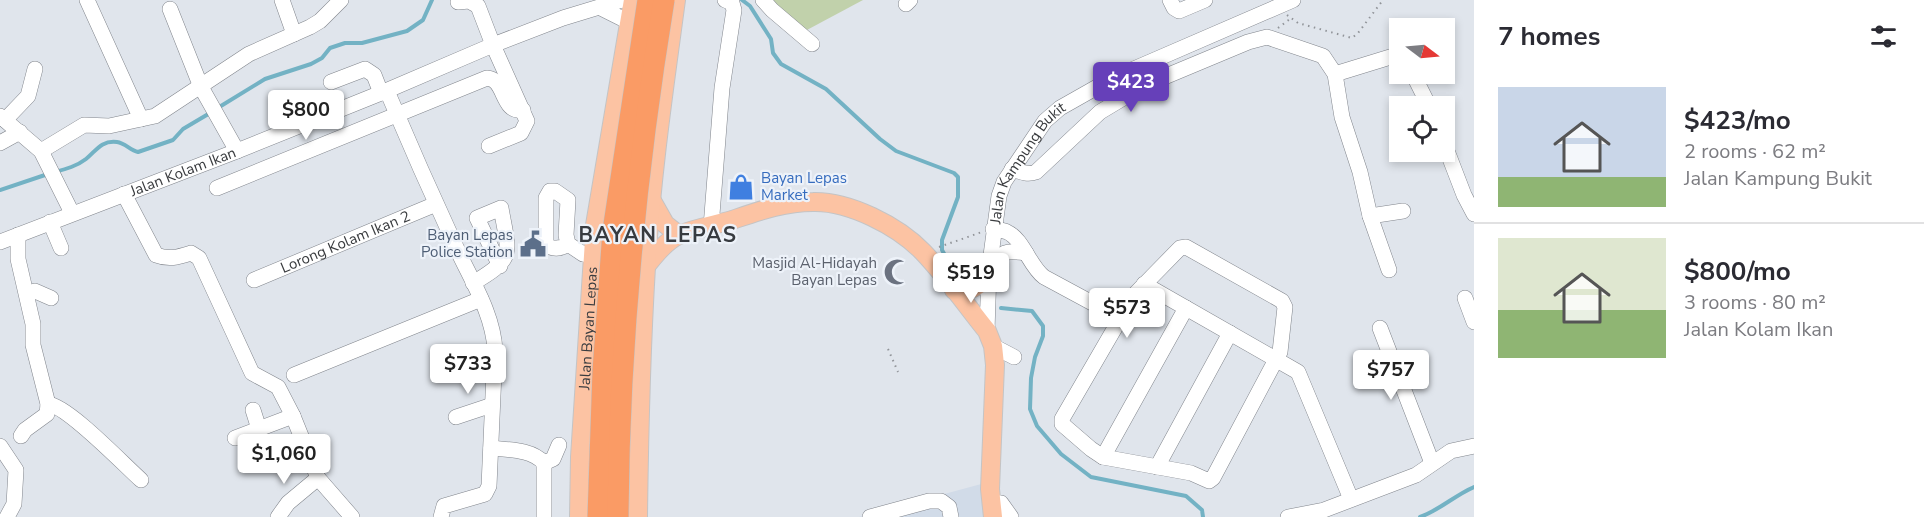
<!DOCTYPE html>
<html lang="en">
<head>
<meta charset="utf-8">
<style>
  :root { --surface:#fff; --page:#f7f7f7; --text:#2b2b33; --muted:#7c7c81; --line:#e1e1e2; --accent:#6640b9 }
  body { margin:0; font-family:"Nunito Sans",sans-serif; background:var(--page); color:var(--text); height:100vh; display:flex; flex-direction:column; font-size:22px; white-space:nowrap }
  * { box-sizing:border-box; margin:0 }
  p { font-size:20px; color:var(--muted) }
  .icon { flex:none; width:33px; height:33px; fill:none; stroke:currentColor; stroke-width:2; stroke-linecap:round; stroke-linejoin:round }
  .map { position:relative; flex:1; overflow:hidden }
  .sheet { display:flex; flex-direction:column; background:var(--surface); width:450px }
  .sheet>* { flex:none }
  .needle { width:39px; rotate:106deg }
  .buttons { position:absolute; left:1389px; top:18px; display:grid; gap:12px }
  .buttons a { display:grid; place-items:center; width:66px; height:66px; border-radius:0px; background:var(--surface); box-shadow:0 3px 9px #0003; font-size:30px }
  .price { position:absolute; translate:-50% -51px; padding:0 14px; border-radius:6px; background:#fff; color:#222; font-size:20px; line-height:39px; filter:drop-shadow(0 2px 3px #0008) }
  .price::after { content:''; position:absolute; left:50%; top:36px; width:18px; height:14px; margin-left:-9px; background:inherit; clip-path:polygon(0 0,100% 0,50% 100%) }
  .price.selected { background:var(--accent); color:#fff }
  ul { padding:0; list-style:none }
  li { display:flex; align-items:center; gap:18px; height:150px; padding:0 24px }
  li+li { border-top:2px solid var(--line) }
  li span { display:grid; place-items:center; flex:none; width:168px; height:120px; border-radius:0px; color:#555 }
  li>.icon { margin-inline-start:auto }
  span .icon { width:72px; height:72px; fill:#fffc; stroke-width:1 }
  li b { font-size:26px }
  h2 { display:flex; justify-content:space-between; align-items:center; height:72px; padding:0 24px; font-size:26px }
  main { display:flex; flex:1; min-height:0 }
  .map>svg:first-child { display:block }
  .built { fill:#d1dbe8 }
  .green { fill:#c1d1ab }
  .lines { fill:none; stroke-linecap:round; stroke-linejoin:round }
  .stream { stroke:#73b2c4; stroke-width:4 }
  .minor-casing { stroke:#81858c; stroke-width:16 }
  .major-casing { stroke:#c4c4c5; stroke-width:20 }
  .path { stroke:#919499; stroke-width:2; stroke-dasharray:1.5 4.5; stroke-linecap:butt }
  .minor { stroke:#fff; stroke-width:15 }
  .major { stroke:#fcc3a3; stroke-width:18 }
  .highway-bridge-casing { stroke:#c4c4c5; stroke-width:22; stroke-linecap:butt }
  .highway-bridge { stroke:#fa9b65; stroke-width:21 }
  .labels { text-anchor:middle; stroke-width:4.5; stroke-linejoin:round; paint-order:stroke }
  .street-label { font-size:15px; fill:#3a3c3f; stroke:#edf2f9 }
  .shop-label { font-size:15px; fill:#366cbe; stroke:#edf2f9; text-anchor:start }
  .service-label { font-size:15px; fill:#4e5e75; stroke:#edf2f9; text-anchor:end }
  .worship-label { font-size:15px; fill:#5b616d; stroke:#edf2f9; text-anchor:end }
  .district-label { font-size:21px; font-weight:bold; letter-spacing:1.5px; fill:#373b40; stroke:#edf2f9 }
</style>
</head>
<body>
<main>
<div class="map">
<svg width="1474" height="517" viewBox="0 0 1474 517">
  <rect width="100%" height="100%" fill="#e0e5ec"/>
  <polygon class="built" points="985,483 985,517 859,517"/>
  <polygon class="green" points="769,0 863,0 805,31"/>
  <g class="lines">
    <g class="stream">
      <polyline points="742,0 750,6 771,39 773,53 781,64 826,89 880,139 896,151 954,173 958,177 958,197 942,240 942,250 951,266 963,278"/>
      <polyline points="216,109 265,79 311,64 322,58 330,48 345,43 362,43 407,31 423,20 432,0"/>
      <path d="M55,172c11,-3 22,-6 31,-13 10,-8 15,-19 31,-17 8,1 13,8 21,10l35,-12 10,-11 27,-16"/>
      <polyline points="0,190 48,174"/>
      <polyline points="1001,308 1032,311 1043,326 1043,336 1035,357 1031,378 1030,409 1037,426 1061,454 1091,477 1186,496 1202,510 1203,517"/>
      <path d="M1420,517c20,-7 35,-22 54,-30"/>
    </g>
    <g class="minor-casing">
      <g id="minor">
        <polyline points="87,0 141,119"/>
        <polyline points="282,0 294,34"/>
        <polyline points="763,0 772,10 812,44"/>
        <polyline points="1170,0 1174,8 1179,11 1205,0"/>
        <polyline points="458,2 469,1 478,6 493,45 527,121 521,133 489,146"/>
        <polyline points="906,4 910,0"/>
        <polyline points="601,8 629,22"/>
        <polyline points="170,9 201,87 237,151"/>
        <polyline points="1335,74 1400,54"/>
        <polyline points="1413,74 1429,106"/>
        <polyline points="331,82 365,69 374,75 381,93"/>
        <path d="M387,91c22,52 45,104 69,156 15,33 37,66 39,103l-6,136 -4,8 -41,12 -3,11"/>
        <polyline points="0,116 41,151 72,213"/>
        <polyline points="5,120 28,96 35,69"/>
        <polyline points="0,143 20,132"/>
        <polyline points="1444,143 1464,195 1474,214"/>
        <polyline points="41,151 84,125 109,126 155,116 249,54 310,27 320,21 341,0"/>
        <path d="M1012,169c9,3 15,6 24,3l64,-60 45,-27 103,-43 19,-5 56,19 12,18 7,43 18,55 10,44 19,54"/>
        <path d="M217,188l270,-110c19,1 14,36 36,32"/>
        <path d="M124,194l32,61c13,5 22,2 35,-2l8,5 53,115 26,14 15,29 25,62 34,39"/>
        <polyline points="1370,216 1403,211"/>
        <polyline points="50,222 61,248"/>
        <polyline points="711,227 722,88 734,10 732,3 725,0"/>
        <path d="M993,229c5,1 10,1 14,3 16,7 23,35 37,45l76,41"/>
        <polyline points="18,235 18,259 33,324 33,345 48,404 47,414 25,430 21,436"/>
        <path id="s1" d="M0,242l237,-91 144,-58 112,-48 70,-27 59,-18"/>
        <path d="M568,244c-7,5 -14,6 -22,1v-47l4,-7h5l13,9 -2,35 2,9 15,10 10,1"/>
        <polygon points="1186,247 1282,301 1285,307 1280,352 1213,478 1209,481 1191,473 1103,457 1091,449 1062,424 1062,419 1134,295 1180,248"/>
        <path d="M990,269c12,-18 15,-19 36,-16"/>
        <path id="s2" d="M254,280l182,-76"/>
        <path d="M473,283c43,-25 36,-29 28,-75l-24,10 23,48"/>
        <polyline points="1144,284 1298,372 1351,499"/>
        <polyline points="27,295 35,291 51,298"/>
        <polyline points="1465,298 1474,322"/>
        <polyline points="1380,328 1432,463"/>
        <path id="s3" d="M987,331l2,-61 10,-74 5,-14 41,-61 15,-13 53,-30 180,-78"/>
        <polyline points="993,346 1014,357"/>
        <polyline points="294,375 481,299"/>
        <path d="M48,404c20,2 75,60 93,76"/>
        <polyline points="253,410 259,429"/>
        <polyline points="456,417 492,405"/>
        <polyline points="235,438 293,416"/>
        <polyline points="0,446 16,470 14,504 7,517"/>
        <path d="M491,448c18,2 40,1 53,15"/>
        <polyline points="1103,457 1186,308"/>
        <polyline points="544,463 553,459 559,445"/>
        <polyline points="1157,467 1230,333"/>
        <polyline points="991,504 1001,503 1011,517"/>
        <polyline points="278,517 288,503 318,478"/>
        <polyline points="544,517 544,463"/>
        <polyline points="870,517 929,501 941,501 949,507 951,517"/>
        <polyline points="1288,517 1324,510 1416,475 1451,451 1474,446"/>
      </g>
    </g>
    <g class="major-casing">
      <g id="major">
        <polyline points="652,201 665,224 679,235"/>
        <path d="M646,266c9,-11 20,-25 33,-31 17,-7 36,-10 53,-15 27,-9 52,-18 81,-18 36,-1 85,24 110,50 23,24 43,53 64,79l6,15 2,19 -5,124 3,28"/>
        <polyline points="954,290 973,288 989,278"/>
        <path id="s4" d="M579,517l1,-60 15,-232 38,-225"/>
        <path d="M638,517c1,-83 3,-167 8,-250 5,-89 18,-178 30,-267"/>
      </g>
    </g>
    <g class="path">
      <polyline points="1287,15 1298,23 1352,38 1358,33 1383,0"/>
      <polyline points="1278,28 1290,19"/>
      <polyline points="939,247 982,232"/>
      <polyline points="888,349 898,372"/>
    </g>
    <use href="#minor" class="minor"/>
    <use href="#major" class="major"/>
    <g class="highway-bridge-casing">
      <g id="highway-bridge">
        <polyline points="598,517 603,371 613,231 648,0"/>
        <path d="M618,517c1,-174 18,-346 46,-517"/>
      </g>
    </g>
    <use href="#highway-bridge" class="highway-bridge"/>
  </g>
  <defs>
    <g id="shop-bare" transform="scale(2.07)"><path d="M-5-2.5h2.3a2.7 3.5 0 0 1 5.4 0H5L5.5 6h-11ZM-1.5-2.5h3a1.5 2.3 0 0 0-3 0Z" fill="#3f7fe0" stroke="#edf2f9" stroke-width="2.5" paint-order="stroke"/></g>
    <g id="civic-bare" transform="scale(2.07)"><path d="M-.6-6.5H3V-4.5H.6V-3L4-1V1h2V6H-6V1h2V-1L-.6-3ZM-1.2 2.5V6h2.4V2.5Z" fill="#5c6f8a" stroke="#edf2f9" stroke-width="2.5" paint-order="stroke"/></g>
    <g id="mosque-bare" transform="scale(2.07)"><path d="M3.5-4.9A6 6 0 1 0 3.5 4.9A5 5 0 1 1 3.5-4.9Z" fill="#6b7280" stroke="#edf2f9" stroke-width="2.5" paint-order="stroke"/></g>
  </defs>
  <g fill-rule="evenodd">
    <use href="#shop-bare" x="741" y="187"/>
    <use href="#civic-bare" x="533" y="244"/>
    <use href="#mosque-bare" x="897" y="272"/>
  </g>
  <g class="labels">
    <g class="street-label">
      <text dy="5" stroke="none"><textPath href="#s3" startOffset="178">Jalan Kampung Bukit</textPath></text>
      <text dy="5" stroke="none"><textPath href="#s1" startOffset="196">Jalan Kolam Ikan</textPath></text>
      <text dy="5" stroke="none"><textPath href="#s2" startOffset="99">Lorong Kolam Ikan 2</textPath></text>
      <text dy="5" stroke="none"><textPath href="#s4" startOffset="189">Jalan Bayan Lepas</textPath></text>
    </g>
    <g class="shop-label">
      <text x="761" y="183">Bayan Lepas<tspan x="761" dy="17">Market</tspan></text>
    </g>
    <g class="service-label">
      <text x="513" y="240">Bayan Lepas<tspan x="513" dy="17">Police Station</tspan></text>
    </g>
    <g class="worship-label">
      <text x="877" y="268">Masjid Al-Hidayah<tspan x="877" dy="17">Bayan Lepas</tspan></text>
    </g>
    <g class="district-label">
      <text x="658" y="242">BAYAN LEPAS</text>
    </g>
  </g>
</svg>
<div class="buttons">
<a><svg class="needle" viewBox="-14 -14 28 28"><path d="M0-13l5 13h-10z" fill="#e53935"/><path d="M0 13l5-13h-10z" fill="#7c7c81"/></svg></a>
<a><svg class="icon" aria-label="locate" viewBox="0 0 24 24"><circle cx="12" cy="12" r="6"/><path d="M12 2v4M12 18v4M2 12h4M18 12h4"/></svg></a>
</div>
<b class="price selected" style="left:1131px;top:113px">$423</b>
<b class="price" style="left:306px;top:141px">$800</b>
<b class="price" style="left:971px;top:304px">$519</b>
<b class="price" style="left:1127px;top:339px">$573</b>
<b class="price" style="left:468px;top:395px">$733</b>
<b class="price" style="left:1391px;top:401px">$757</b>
<b class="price" style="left:284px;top:485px">$1,060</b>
</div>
<section class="sheet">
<h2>7 homes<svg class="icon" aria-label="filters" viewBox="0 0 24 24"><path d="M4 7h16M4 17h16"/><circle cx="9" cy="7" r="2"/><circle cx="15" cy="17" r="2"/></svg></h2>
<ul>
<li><span style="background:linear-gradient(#c9d6e8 75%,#8fb573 0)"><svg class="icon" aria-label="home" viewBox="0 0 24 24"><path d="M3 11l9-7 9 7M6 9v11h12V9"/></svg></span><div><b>$423/mo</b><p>2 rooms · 62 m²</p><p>Jalan Kampung Bukit</p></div></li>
<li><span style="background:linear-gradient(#dfe7d0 60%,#8fb573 0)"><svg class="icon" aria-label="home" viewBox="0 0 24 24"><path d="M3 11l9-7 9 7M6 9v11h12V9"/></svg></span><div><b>$800/mo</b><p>3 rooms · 80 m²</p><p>Jalan Kolam Ikan</p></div></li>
</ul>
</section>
</main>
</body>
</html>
